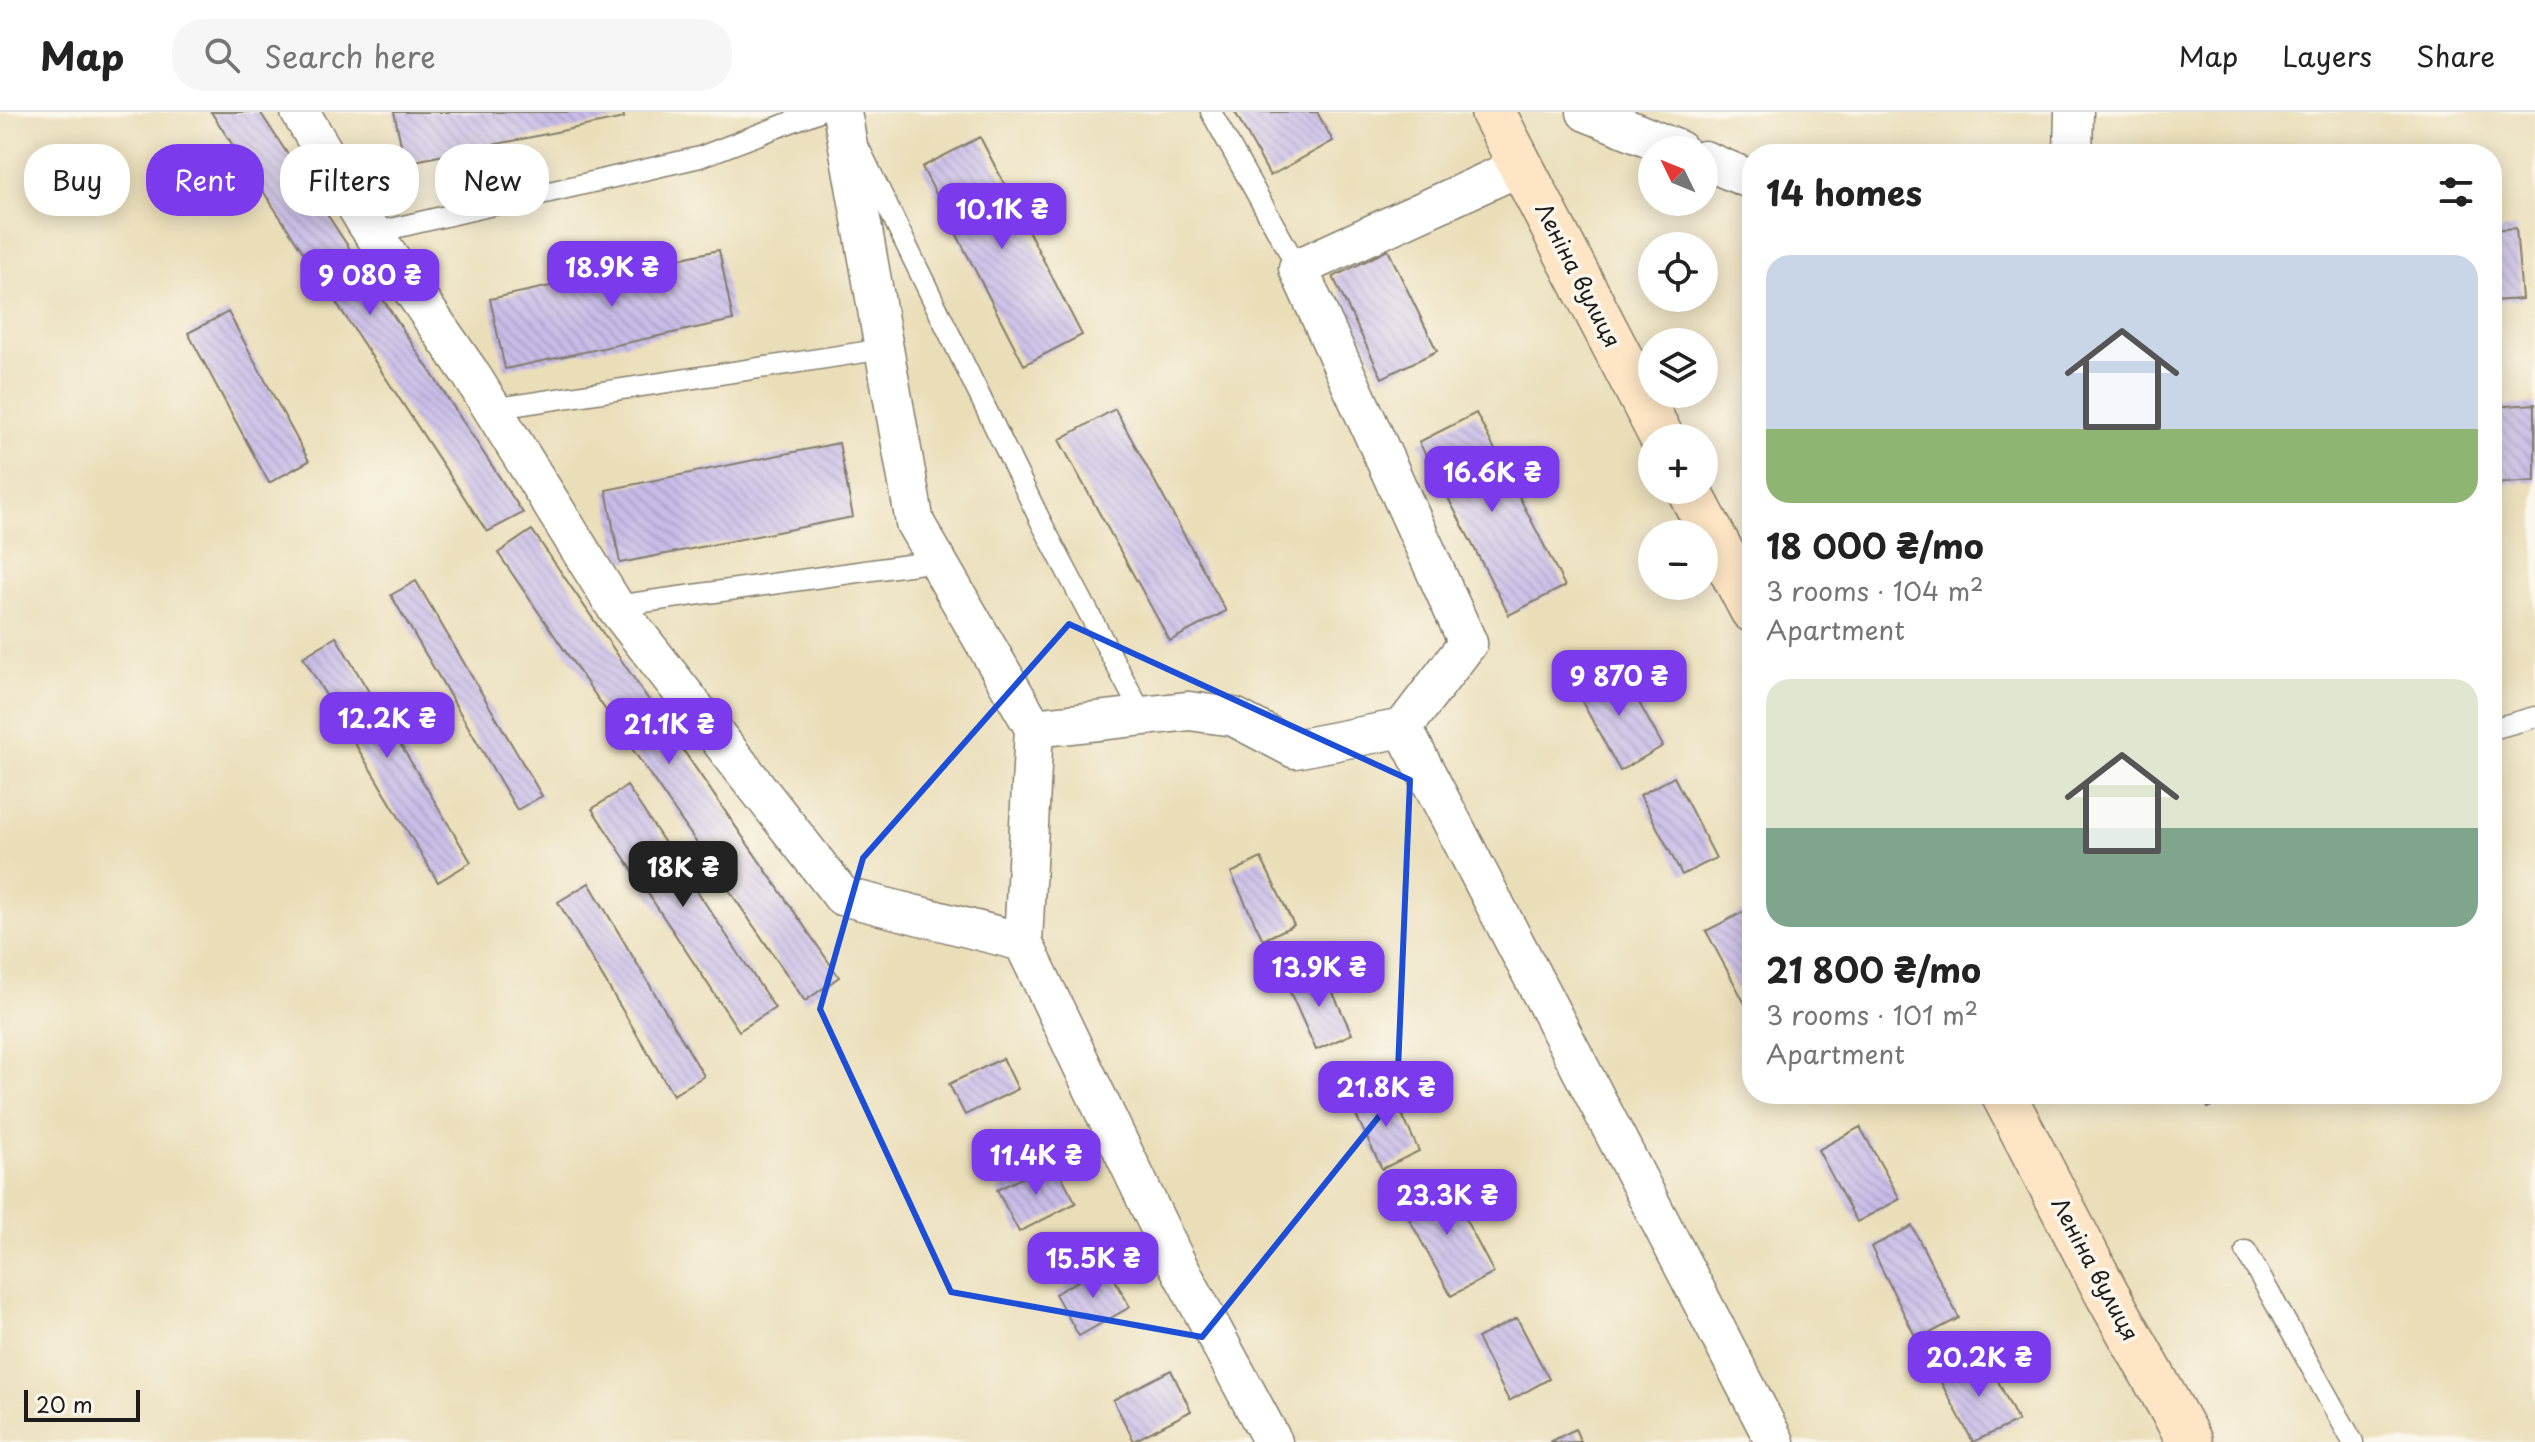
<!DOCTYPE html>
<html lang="en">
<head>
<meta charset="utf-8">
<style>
  :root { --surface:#fff; --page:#f6f6f6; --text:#222; --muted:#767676; --line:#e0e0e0; --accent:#7c3aed }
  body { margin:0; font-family:"Playpen Sans",sans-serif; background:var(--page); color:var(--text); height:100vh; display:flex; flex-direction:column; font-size:30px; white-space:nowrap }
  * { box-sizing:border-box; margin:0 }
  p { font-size:26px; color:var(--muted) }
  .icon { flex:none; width:44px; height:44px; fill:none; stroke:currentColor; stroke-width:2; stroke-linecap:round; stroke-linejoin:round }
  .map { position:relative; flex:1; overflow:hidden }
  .sheet { position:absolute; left:1742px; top:32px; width:760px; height:960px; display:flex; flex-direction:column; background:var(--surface); border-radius:32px; box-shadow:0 4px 20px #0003 }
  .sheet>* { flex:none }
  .hud { position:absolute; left:24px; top:32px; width:760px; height:72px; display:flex; gap:16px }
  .needle { width:52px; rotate:313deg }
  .fabs { position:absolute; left:1638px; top:24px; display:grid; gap:16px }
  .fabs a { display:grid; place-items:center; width:80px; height:80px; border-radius:50%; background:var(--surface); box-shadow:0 4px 20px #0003; font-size:40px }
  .scale { position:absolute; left:24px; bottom:20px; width:116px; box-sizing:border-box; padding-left:8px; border:4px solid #1c1c1c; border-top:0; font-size:22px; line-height:28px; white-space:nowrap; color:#1c1c1c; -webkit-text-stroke:6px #fbf7ec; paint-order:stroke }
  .price { position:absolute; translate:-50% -68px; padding:0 18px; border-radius:16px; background:var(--accent); color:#fff; font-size:26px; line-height:52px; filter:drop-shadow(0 2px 4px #0008) }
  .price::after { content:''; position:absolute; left:50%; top:48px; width:24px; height:18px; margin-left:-12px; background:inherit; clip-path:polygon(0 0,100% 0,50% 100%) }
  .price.active { background:#222; color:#fff }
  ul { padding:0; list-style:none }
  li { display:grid; align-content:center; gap:16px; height:424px; padding:0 24px }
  li span { display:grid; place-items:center; height:248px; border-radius:24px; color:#555 }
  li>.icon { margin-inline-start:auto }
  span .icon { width:144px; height:144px; fill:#fffc; stroke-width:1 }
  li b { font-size:34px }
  h2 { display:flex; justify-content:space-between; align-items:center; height:96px; padding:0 24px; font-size:34px }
  .chip { padding:0 28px; border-radius:32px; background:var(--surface); box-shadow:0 4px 20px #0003; font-size:28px; line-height:72px }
  .chip.active { background:var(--accent); color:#fff }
  header { display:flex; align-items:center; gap:48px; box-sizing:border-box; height:112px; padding:0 40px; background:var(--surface); border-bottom:2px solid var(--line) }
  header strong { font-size:38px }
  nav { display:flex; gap:44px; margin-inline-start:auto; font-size:28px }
  .search { width:560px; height:72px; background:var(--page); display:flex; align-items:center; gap:20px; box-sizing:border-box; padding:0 28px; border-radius:32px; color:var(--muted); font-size:30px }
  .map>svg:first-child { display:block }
  .building { fill:url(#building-back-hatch) }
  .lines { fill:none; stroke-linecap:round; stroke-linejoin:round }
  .lane-casing { stroke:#837d6a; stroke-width:23 }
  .street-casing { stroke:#837d6a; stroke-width:41 }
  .secondary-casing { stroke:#837d6a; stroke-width:47 }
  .lane { stroke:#fff; stroke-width:20 }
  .street { stroke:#fff; stroke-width:38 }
  .secondary { stroke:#fde5c5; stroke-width:44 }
  .marked { fill:none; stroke:#1d4ed8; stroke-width:6; stroke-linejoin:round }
  .labels { text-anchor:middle; stroke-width:7; stroke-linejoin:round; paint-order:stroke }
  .street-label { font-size:22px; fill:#1c1c1c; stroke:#fbf7ec }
</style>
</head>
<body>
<header>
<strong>Map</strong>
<div class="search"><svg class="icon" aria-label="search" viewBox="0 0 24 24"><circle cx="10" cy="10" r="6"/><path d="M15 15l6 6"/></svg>Search here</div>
<nav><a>Map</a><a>Layers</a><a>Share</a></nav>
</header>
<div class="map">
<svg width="2535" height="1330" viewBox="0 0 2535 1330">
  <defs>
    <pattern id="building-back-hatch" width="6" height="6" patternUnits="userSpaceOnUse" patternTransform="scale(2)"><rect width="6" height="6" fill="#c8bbe7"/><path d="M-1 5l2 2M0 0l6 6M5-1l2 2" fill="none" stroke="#aba0c6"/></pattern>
  </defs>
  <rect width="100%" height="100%" fill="#fbf7ec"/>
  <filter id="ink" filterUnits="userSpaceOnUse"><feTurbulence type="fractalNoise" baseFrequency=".0125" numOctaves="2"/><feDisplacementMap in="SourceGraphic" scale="16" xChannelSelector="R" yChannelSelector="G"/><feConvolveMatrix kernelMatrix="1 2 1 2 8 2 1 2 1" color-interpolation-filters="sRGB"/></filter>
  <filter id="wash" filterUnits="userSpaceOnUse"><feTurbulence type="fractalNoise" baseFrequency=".006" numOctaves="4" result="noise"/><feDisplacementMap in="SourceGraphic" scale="32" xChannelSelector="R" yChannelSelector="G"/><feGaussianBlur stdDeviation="1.8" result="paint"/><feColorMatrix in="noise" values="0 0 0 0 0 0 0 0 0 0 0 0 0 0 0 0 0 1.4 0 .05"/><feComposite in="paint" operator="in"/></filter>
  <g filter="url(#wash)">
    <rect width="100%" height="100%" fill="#eadeb9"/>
    <g id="blocks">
      <g class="building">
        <polygon points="211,0 260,0 523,401 487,420"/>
        <polygon points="394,0 623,0 624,6 405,51"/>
        <polygon points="1235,0 1317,0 1333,29 1270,64"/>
        <polygon points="980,25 1082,223 1024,253 922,55"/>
        <polygon points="2516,116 2522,187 2492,189 2492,118"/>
        <polygon points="719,138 733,208 505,257 490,187"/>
        <polygon points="1388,138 1437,239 1382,266 1333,165"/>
        <polygon points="228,200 309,349 269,371 188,221"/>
        <polygon points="2535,292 2535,369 2492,372 2492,295"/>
        <polygon points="1115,297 1226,499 1170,529 1059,328"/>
        <polygon points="1476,301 1565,474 1509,503 1419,330"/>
        <polygon points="839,331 853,405 620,451 606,378"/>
        <polygon points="532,418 839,865 805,889 498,441"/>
        <polygon points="416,469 542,684 517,698 391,483"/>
        <polygon points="336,525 471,750 438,770 303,545"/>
        <polygon points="1618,553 1663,634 1620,659 1575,577"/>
        <polygon points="1674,665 1716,746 1682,763 1640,683"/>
        <polygon points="627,674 775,896 739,919 592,697"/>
        <polygon points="1261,746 1294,813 1263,828 1231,761"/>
        <polygon points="589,771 704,964 673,983 558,790"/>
        <polygon points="1743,800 1752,816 1752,900 1750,901 1706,819"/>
        <polygon points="1321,855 1352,922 1316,938 1286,871"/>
        <polygon points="1003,946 1018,977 965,1003 949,972"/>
        <polygon points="1390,977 1419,1039 1382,1057 1352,995"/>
        <polygon points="2201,982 2234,982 2208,996"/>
        <polygon points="1860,1015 1900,1087 1857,1110 1818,1038"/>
        <polygon points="1054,1050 1076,1091 1019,1120 997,1078"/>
        <polygon points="1444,1067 1494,1161 1451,1184 1400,1090"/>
        <polygon points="1912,1114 1959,1206 1917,1228 1871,1135"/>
        <polygon points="1107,1153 1130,1195 1079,1224 1055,1182"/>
        <polygon points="1517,1206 1549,1267 1509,1289 1477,1226"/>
        <polygon points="1985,1243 2018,1309 1973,1330 1939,1267"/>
        <polygon points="1171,1258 1191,1299 1134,1329 1113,1288"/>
        <polygon points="1575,1317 1581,1330 1550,1330"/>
      </g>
    </g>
  </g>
  <g filter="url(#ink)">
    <use href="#blocks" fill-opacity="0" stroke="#837d6a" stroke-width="2"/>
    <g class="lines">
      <g class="lane-casing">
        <g id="lane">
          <polyline points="1211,0 1298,156"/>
          <polyline points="861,40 1043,414 1143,604"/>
          <polyline points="373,121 700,45 817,0"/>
          <polyline points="492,297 884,237"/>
          <polyline points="615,494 937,449"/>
          <polyline points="2492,617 2535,605"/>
          <polyline points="2246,1139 2353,1330"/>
        </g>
      </g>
      <g class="street-casing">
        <g id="street">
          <polyline points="300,0 366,111 470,261 615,494 842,784 1023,830 1175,1148 1273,1330"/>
          <polyline points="842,0 915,411 1034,616 1023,830"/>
          <polyline points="1586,0 1679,38"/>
          <polyline points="2073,42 2074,0"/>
          <polyline points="1704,48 1752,68"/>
          <polyline points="1521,54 1298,156 1468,531 1403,616 1775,1330"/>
          <polyline points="1034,616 1189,599 1234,605 1295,637 1403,616"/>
        </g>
      </g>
      <g class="secondary-casing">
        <g id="secondary">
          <polyline points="1493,0 1662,326"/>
          <polyline points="1689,378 1752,498"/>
          <polyline points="2003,982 2106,1180 2190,1330"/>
        </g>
      </g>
      <use href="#lane" class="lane"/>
      <use href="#street" class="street"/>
      <use href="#secondary" class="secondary"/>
    </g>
  </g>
  <path class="marked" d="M1069,512l341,156 -13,314 -195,243 -251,-45 -131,-283 43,-151z"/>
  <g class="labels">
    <g class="street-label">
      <text transform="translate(1578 163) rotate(63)" y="8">Леніна вулиця</text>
      <text transform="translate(2095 1157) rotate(62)" y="8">Леніна вулиця</text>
    </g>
  </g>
</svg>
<div class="fabs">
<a><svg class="needle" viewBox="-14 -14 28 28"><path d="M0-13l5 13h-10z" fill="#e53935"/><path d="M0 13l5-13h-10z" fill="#767676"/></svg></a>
<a><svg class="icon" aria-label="locate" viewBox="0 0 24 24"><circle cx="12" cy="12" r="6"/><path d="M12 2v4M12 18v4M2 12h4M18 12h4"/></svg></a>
<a><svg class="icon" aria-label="layers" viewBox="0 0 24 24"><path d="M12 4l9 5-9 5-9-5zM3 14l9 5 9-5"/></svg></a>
<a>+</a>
<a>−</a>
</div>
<div class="scale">20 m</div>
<b class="price" style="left:1002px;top:139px">10.1K ₴</b>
<b class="price" style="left:612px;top:197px">18.9K ₴</b>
<b class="price" style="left:370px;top:205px">9 080 ₴</b>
<b class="price" style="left:1492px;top:402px">16.6K ₴</b>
<b class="price" style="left:1619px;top:606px">9 870 ₴</b>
<b class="price" style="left:387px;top:648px">12.2K ₴</b>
<b class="price" style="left:669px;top:654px">21.1K ₴</b>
<b class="price active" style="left:683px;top:797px">18K ₴</b>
<b class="price" style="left:1319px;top:897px">13.9K ₴</b>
<b class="price" style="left:1386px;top:1017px">21.8K ₴</b>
<b class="price" style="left:1036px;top:1085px">11.4K ₴</b>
<b class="price" style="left:1447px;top:1125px">23.3K ₴</b>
<b class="price" style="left:1093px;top:1188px">15.5K ₴</b>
<b class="price" style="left:1979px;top:1287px">20.2K ₴</b>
<div class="hud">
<a class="chip">Buy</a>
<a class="chip active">Rent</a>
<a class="chip">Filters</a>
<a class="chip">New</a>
</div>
<section class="sheet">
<h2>14 homes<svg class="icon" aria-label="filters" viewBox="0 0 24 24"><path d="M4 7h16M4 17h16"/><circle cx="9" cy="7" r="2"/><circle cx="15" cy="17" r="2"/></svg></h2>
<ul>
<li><span style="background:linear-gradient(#c9d6e8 70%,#8fb573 0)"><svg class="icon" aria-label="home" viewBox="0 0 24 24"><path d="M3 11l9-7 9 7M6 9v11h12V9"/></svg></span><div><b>18 000 ₴/mo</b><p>3 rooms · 104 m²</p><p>Apartment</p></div></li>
<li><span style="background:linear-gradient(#dfe7d0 60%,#7fa58c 0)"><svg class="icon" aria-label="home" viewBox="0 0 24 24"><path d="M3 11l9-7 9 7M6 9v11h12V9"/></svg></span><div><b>21 800 ₴/mo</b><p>3 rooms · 101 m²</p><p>Apartment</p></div></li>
</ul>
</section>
</div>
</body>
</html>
